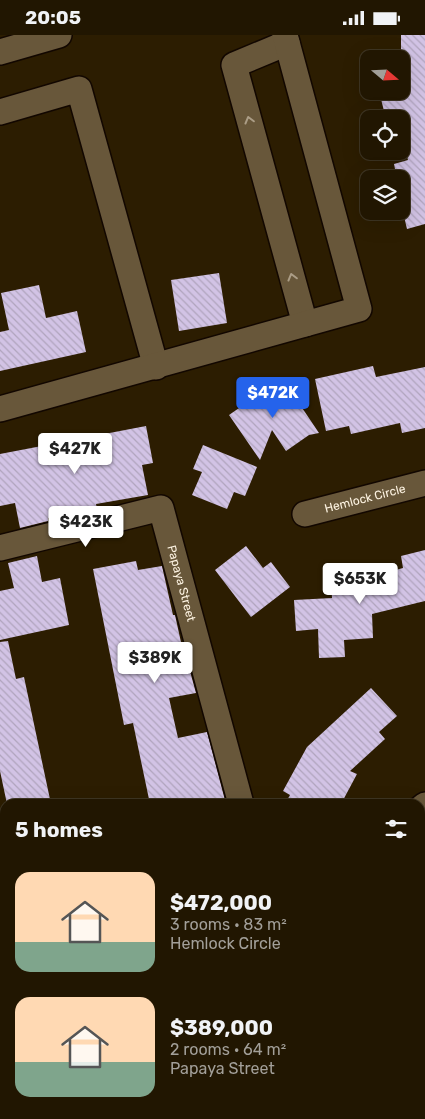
<!DOCTYPE html>
<html lang="en">
<head>
<meta charset="utf-8">
<style>
  :root { --surface:#211601; --page:#291f0b; --text:#f1f3f6; --muted:#a29f99; --line:#3e3523; --accent:#2563eb }
  body { margin:0; font-family:Rubik,sans-serif; background:var(--page); color:var(--text); height:100vh; display:flex; flex-direction:column; font-size:19px; white-space:nowrap }
  * { box-sizing:border-box; margin:0 }
  p { font-size:16px; color:var(--muted) }
  .icon { flex:none; width:28px; height:28px; fill:none; stroke:currentColor; stroke-width:2; stroke-linecap:round; stroke-linejoin:round }
  .map { position:relative; flex:1; overflow:hidden }
  .details { position:absolute; left:0px; top:764px; width:425px; height:321px; display:flex; flex-direction:column; background:var(--surface); border-radius:15px 15px 0 0; box-shadow:0 5px 20px #0002,0 0 0 1px var(--line) }
  .details>* { flex:none }
  .needle { width:32px; rotate:109deg }
  .fabs { position:absolute; left:360px; top:15px; display:grid; gap:10px }
  .fabs a { display:grid; place-items:center; width:50px; height:50px; border-radius:10px; background:var(--surface); box-shadow:0 5px 20px #0002,0 0 0 1px var(--line); font-size:25px }
  .price { position:absolute; translate:-50% -42px; padding:0 11px; border-radius:5px; background:#fff; color:#222; font-size:16px; line-height:32px; filter:drop-shadow(0 1px 2px #0008) }
  .price::after { content:''; position:absolute; left:50%; top:30px; width:15px; height:11px; margin-left:-8px; background:inherit; clip-path:polygon(0 0,100% 0,50% 100%) }
  .price.active { background:var(--accent); color:#fff }
  ul { padding:0; list-style:none }
  li { display:flex; align-items:center; gap:15px; height:125px; padding:0 15px }
  li span { display:grid; place-items:center; flex:none; width:140px; height:100px; border-radius:15px; color:#555 }
  li>.icon { margin-inline-start:auto }
  span .icon { width:60px; height:60px; fill:#fffc; stroke-width:1 }
  li b { font-size:21px }
  h2 { display:flex; justify-content:space-between; align-items:center; height:60px; padding:0 15px; font-size:21px }
  .status { display:flex; justify-content:space-between; align-items:center; height:35px; padding:0 25px; background:var(--surface); direction:ltr }
  .status svg { height:14px; fill:currentColor }
  .map>svg:first-child { display:block }
  .building { fill:url(#building-back-hatch) }
  .lines { fill:none; stroke-linecap:round; stroke-linejoin:round }
  .minor-casing { stroke:#120700; stroke-width:28 }
  .major-casing { stroke:#120700; stroke-width:30 }
  .minor { stroke:#68573a; stroke-width:25 }
  .major { stroke:#a95d42; stroke-width:28 }
  .oneway { stroke:#ab9d86 }
  .labels { text-anchor:middle; stroke-width:5; stroke-linejoin:round; paint-order:stroke }
  .street-label { font-size:12px; fill:#fdf3e2; stroke:#2c1d01 }
</style>
</head>
<body>
<div class="status"><b>20:05</b><svg viewBox="0 0 49 12"><path d="M0 12V9h3v3zM5 12V6h3v6zM10 12V3h3v9zM15 12V0h3v12zM26 1h20v11H26zM47 4h2v5h-2z"/></svg></div>
<div class="map">
<svg width="425" height="1084" viewBox="0 0 425 1084">
  <defs>
    <pattern id="building-back-hatch" width="6" height="6" patternUnits="userSpaceOnUse" patternTransform="scale(1.25)"><rect width="6" height="6" fill="#d2c3e5"/><path d="M-1 5l2 2M0 0l6 6M5-1l2 2" fill="none" stroke="#b0a4bd"/></pattern>
  </defs>
  <rect width="100%" height="100%" fill="#2c1d01"/>
  <g class="building">
    <polygon points="401,0 425,0 425,189 407,194 402,173 405,172 401,158 401,144 397,144 394,129 408,125 401,100 401,84 386,84 379,56 401,56"/>
    <polygon points="219,238 227,288 179,296 171,245"/>
    <polygon points="39,250 46,283 77,276 86,317 0,336 0,297 9,295 1,258"/>
    <polygon points="373,331 376,342 425,332 425,393 402,398 400,388 351,399 349,391 326,396 315,344"/>
    <polygon points="282,343 319,398 309,400 286,416 272,395 260,425 229,380"/>
    <polygon points="146,391 153,428 142,430 148,460 96,469 97,474 48,483 48,486 20,493 15,468 0,471 0,419"/>
    <polygon points="203,410 257,432 245,461 234,457 227,474 192,460 202,437 193,434"/>
    <polygon points="246,511 263,533 271,527 290,552 251,582 215,535"/>
    <polygon points="425,515 425,566 372,579 373,603 344,605 345,622 319,623 318,594 296,596 294,565 332,563 331,547 382,544 381,539 403,533 401,521"/>
    <polygon points="37,521 42,547 60,543 69,590 0,605 0,556 14,553 8,528"/>
    <polygon points="136,526 138,535 162,531 173,580 175,580 186,630 188,629 196,658 169,663 178,703 207,697 226,769 150,769 133,688 124,690 93,534"/>
    <polygon points="8,606 16,644 24,642 51,769 7,769 0,736 0,607"/>
    <polygon points="371,653 397,681 379,697 385,704 350,736 357,739 341,769 285,769 290,760 283,756 307,712"/>
  </g>
  <g class="lines">
    <g class="minor-casing">
      <g id="minor">
        <polyline points="287,8 234,30 305,289"/>
        <polyline points="0,17 59,0"/>
        <polyline points="0,77 79,54 156,332"/>
        <polyline points="0,374 359,274 285,0"/>
        <path id="s1" d="M305,479l120,-31"/>
        <path id="s2" d="M0,513l161,-40 80,296"/>
        <polyline points="420,774 425,770"/>
        <polyline points="420,832 425,848"/>
        <polyline points="0,931 5,949"/>
        <polyline points="0,972 5,971"/>
        <polyline points="140,1080 141,1084"/>
      </g>
    </g>
    <g class="major-casing">
      <g id="major">
        <polyline points="420,1024 425,1023"/>
        <polyline points="199,1084 214,1080"/>
      </g>
    </g>
    <use href="#minor" class="minor"/>
    <use href="#major" class="major"/>
  </g>
  <defs><path id="oneway-chevron" d="M-2-3.5L2.5 0L-2 3.5" fill="none" stroke-width="1.6" stroke-linecap="round" stroke-linejoin="round" transform="scale(1.25)"/></defs>
  <g class="oneway">
    <use href="#oneway-chevron" transform="translate(249 85) rotate(-105)"/>
    <use href="#oneway-chevron" transform="translate(292 242) rotate(-105)"/>
  </g>
  <g class="labels">
    <g class="street-label">
      <text dy="4" stroke="none"><textPath href="#s1" startOffset="62">Hemlock Circle</textPath></text>
      <text dy="4" stroke="none"><textPath href="#s2" startOffset="244">Papaya Street</textPath></text>
    </g>
  </g>
</svg>
<div class="fabs">
<a><svg class="needle" viewBox="-14 -14 28 28"><path d="M0-13l5 13h-10z" fill="#e53935"/><path d="M0 13l5-13h-10z" fill="#a29f99"/></svg></a>
<a><svg class="icon" aria-label="locate" viewBox="0 0 24 24"><circle cx="12" cy="12" r="6"/><path d="M12 2v4M12 18v4M2 12h4M18 12h4"/></svg></a>
<a><svg class="icon" aria-label="layers" viewBox="0 0 24 24"><path d="M12 4l9 5-9 5-9-5zM3 14l9 5 9-5"/></svg></a>
</div>
<b class="price active" style="left:273px;top:384px">$472K</b>
<b class="price" style="left:75px;top:440px">$427K</b>
<b class="price" style="left:86px;top:513px">$423K</b>
<b class="price" style="left:360px;top:570px">$653K</b>
<b class="price" style="left:155px;top:649px">$389K</b>
<section class="details">
<h2>5 homes<svg class="icon" aria-label="filters" viewBox="0 0 24 24"><path d="M4 7h16M4 17h16"/><circle cx="9" cy="7" r="2"/><circle cx="15" cy="17" r="2"/></svg></h2>
<ul>
<li><span style="background:linear-gradient(#ffd9b3 70%,#7fa58c 0)"><svg class="icon" aria-label="home" viewBox="0 0 24 24"><path d="M3 11l9-7 9 7M6 9v11h12V9"/></svg></span><div><b>$472,000</b><p>3 rooms · 83 m²</p><p>Hemlock Circle</p></div></li>
<li><span style="background:linear-gradient(#ffd9b3 65%,#7fa58c 0)"><svg class="icon" aria-label="home" viewBox="0 0 24 24"><path d="M3 11l9-7 9 7M6 9v11h12V9"/></svg></span><div><b>$389,000</b><p>2 rooms · 64 m²</p><p>Papaya Street</p></div></li>
</ul>
</section>
</div>
</body>
</html>
